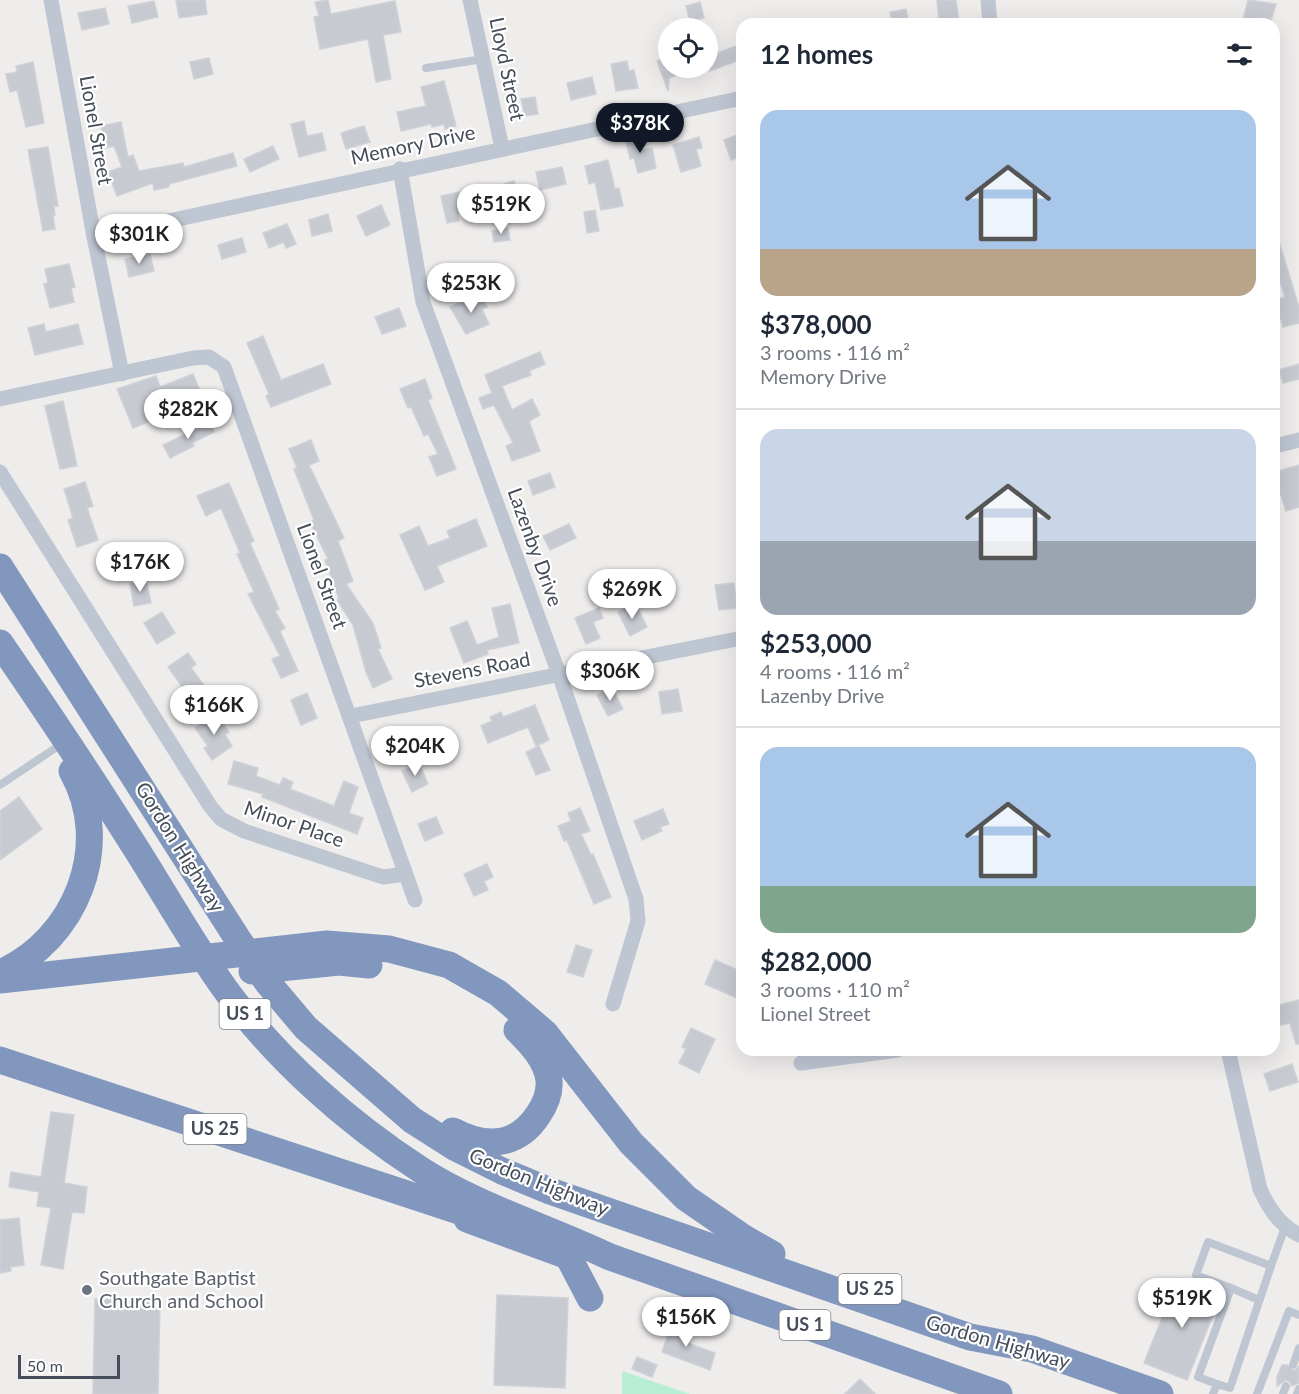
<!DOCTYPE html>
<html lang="en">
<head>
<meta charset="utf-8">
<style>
  :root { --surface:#fff; --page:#f6f6f7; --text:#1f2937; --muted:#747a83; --line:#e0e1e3; --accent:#111827 }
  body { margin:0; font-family:Lato,sans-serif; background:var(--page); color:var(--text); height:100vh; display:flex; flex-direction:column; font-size:22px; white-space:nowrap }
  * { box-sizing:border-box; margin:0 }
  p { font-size:20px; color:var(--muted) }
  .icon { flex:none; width:33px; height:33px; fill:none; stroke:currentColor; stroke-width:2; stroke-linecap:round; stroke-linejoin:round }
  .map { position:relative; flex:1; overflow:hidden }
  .details { position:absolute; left:736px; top:18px; width:544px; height:1038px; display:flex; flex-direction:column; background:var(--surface); border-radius:18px; box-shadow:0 6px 24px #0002 }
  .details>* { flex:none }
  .buttons { position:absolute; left:658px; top:18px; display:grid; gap:12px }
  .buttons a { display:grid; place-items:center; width:60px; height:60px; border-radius:50%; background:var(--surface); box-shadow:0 6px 24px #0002; font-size:30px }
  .scale { position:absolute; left:18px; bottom:15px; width:102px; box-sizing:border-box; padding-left:6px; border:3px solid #444d59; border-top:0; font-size:16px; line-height:21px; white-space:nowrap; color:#444d59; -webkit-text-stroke:4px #fff; paint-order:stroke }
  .price { position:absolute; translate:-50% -51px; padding:0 14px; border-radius:21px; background:#fff; color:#222; font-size:20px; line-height:39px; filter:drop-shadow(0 2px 3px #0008) }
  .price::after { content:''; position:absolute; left:50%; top:36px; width:18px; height:14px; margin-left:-9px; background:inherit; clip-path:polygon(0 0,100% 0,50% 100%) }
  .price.selected { background:var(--accent); color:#fff }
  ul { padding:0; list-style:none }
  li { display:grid; align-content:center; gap:12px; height:318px; padding:0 24px }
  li+li { border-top:2px solid var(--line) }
  li span { display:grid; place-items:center; height:186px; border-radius:18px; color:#555 }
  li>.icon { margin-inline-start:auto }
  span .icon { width:108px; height:108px; fill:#fffc; stroke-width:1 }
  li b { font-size:26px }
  h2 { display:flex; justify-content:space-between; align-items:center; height:72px; padding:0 24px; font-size:26px }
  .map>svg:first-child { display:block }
  .green { fill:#b8efd4 }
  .building { fill:#c8cad2; stroke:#cfd1d8; stroke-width:1.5 }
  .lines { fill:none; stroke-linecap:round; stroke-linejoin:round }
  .lane { stroke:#bec6d2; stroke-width:8 }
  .street { stroke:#bec6d2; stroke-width:15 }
  .highway { stroke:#8297bd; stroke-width:27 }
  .worship-dot { fill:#6b7280; stroke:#fff; stroke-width:2 }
  .labels { text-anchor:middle; stroke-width:4.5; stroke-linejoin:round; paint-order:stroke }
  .shield { fill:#fff; stroke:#7c828b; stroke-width:1.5 }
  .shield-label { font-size:18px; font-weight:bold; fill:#444d59 }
  .street-label { font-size:20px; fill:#444d59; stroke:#fff }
  .worship-label { font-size:20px; fill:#5b616d; stroke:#fff; text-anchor:start }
</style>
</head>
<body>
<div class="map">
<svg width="1299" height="1394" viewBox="0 0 1299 1394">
  <rect width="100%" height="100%" fill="#efecec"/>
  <polygon class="green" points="622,1371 690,1394 622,1394"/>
  <g class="building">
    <polygon points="176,0 205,0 207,14 179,18"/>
    <polygon points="328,0 331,14 395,1 401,32 383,35 391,79 376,82 368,39 320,49 314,17 319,16 315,2"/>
    <polygon points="937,0 956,0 959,21 939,23"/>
    <polygon points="1248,0 1276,4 1270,24 1242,24"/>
    <polygon points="154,1 158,17 132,23 128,6"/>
    <polygon points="700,2 704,18 690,21 686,6"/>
    <polygon points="105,8 109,24 82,30 78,13"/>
    <polygon points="906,9 909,24 892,24 890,12"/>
    <polygon points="708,32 717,53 742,44 742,59 710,71"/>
    <polygon points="669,56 669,68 695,69 669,78 668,91 657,61"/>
    <polygon points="209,58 213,74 194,79 190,62"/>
    <polygon points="627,61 629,71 634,70 638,88 616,91 611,64"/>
    <polygon points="33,62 44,123 26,127 17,90 10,92 6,74 17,72 16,66"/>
    <polygon points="592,77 596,94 571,100 567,83"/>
    <polygon points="444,81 456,126 445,129 444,124 432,127 431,124 401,131 397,112 426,106 421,87"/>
    <polygon points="535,97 538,114 525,116 521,99"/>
    <polygon points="304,121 307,136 322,133 326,150 299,157 291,124"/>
    <polygon points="121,122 128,157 133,155 139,171 183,163 184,167 233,153 237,166 169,184 169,187 154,190 153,183 117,196 108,172 122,167 114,146 105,148 101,126"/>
    <polygon points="364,126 370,142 346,149 341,133"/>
    <polygon points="634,131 639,151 652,148 656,168 638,173 634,158 630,159 624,133"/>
    <polygon points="742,133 742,156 731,160 724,140"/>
    <polygon points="699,137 702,148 696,149 701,166 681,172 673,145"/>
    <polygon points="273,146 279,159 250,172 244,159"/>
    <polygon points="48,147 58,206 54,206 55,215 53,215 55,229 43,231 28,150"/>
    <polygon points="608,160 615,189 619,188 623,206 601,210 595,182 589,184 585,166"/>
    <polygon points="562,167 566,184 540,190 536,172"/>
    <polygon points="514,181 519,197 507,200 511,212 499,215 491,188"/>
    <polygon points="465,191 470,212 458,214 459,221 447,223 441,196"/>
    <polygon points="381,205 390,225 366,236 357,216"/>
    <polygon points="595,210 599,231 587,233 584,212"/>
    <polygon points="328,214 332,231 312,236 309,220"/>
    <polygon points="287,224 296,244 286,248 284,242 269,248 263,233"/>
    <polygon points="508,228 510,240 494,242 492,231"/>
    <polygon points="1276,232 1299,307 1299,323 1283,327 1281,319 1275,321 1275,300 1285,297 1275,266"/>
    <polygon points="242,238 246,252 222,259 218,245"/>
    <polygon points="150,254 154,271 129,277 125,259"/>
    <polygon points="69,264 75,287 71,288 74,302 50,308 44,284 48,283 45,269"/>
    <polygon points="480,293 487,307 482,309 489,324 466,334 450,307"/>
    <polygon points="399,308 406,326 382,334 375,317"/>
    <polygon points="44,324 46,332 78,324 83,344 35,355 28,328"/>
    <polygon points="263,336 281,380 323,364 331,384 271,407 266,396 269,394 247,343"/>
    <polygon points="540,352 545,364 529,371 531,375 502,386 512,410 532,399 540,415 529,421 540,451 512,461 506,446 513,443 494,405 483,409 479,398 492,393 485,375"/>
    <polygon points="1299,364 1299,379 1283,383 1279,370"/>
    <polygon points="193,374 206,405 174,417 172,412 133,428 117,389 156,376 160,387"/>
    <polygon points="425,379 432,398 428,400 456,469 437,476 429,457 438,454 428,434 424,436 411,407 408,408 400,389"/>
    <polygon points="63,401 77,466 60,469 45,406"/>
    <polygon points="210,422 214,432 192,443 194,446 170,458 163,445"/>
    <polygon points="311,440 319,461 309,465 344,538 338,541 353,581 346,584 373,623 381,648 378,649 392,679 373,688 366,672 353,625 337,600 339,599 325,560 328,559 310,522 314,520 294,469 297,468 289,449"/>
    <polygon points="1299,465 1299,507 1286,511 1281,495 1275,497 1275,472"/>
    <polygon points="550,473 555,487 533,495 528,481"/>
    <polygon points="85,482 93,506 87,508 98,540 77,547 68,520 73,518 64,489"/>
    <polygon points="229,483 254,541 250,543 279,609 275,611 285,628 280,631 298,671 281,678 272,659 280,656 248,594 254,592 237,554 240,553 221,508 206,516 197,496"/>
    <polygon points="476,519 487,546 437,566 444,582 425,590 400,535 419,526 428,546 450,538 447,531"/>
    <polygon points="569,524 576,538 550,550 543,536"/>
    <polygon points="146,580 151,603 134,606 130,584"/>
    <polygon points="734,583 737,608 719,610 715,585"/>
    <polygon points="635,603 647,627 630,636 618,612"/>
    <polygon points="510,604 519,643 487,650 488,654 464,663 450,628 467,621 477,645 499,637 492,608"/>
    <polygon points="599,608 603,618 593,622 600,638 586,644 575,618"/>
    <polygon points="162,612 175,633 157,644 144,623"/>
    <polygon points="188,653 196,664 191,668 206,688 191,699 168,667"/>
    <polygon points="612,688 623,709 608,716 597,695"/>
    <polygon points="678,689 682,711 662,714 659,692"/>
    <polygon points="307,693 317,718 301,725 291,700"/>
    <polygon points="535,705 549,740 536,746 528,727 488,743 481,726 492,721 490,717 501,712 503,717"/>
    <polygon points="217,714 229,732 225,735 232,746 212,760 204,748 208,746 195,728"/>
    <polygon points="539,746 550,770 536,775 526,752"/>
    <polygon points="234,761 258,768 256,776 280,785 283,778 293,782 290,789 334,806 344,781 358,787 349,813 363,818 357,834 262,797 263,794 228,784"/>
    <polygon points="419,763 428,784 412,792 402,771"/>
    <polygon points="19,797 42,829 0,860 0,811"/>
    <polygon points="580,808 590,831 581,834 591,855 593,854 611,897 594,904 567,840 564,841 558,826 571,821 568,813"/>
    <polygon points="663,809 669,824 660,827 662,831 642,840 634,821"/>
    <polygon points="436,817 443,833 425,841 418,824"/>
    <polygon points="487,864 493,877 484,881 488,890 474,896 464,874"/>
    <polygon points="576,945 592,950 583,977 567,972"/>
    <polygon points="715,960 742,972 742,1000 705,984"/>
    <polygon points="1299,1000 1299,1044 1296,1044 1290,1023 1275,1026 1275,1006"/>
    <polygon points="691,1028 715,1039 699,1073 679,1063 686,1049 682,1047"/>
    <polygon points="1292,1064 1298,1082 1270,1091 1264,1074"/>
    <polygon points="51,1112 74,1115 64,1183 87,1187 84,1213 72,1212 63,1269 41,1265 51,1208 37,1206 39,1192 9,1187 11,1172 41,1177"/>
    <polygon points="19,1218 24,1265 10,1267 11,1271 0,1273 0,1220"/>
    <polygon points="1178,1278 1221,1295 1187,1380 1144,1363"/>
    <polygon points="497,1295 568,1298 565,1388 494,1385"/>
    <polygon points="95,1299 160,1301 158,1394 93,1394"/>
    <polygon points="673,1320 688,1325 682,1341 715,1353 710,1370 662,1352"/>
    <polygon points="637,1357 657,1365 652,1377 632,1369"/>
    <polygon points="1282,1365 1287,1365 1294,1371 1299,1366 1299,1383 1292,1386 1290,1382 1286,1380 1277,1386 1277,1377"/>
    <polygon points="860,1379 875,1394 845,1394"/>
  </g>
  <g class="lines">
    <g class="lane">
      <polyline points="426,68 483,59"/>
      <polyline points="0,785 57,747"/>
      <polyline points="1231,1288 1259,1300"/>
      <polyline points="1293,1365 1299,1348"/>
      <polyline points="1217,1384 1230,1388 1271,1266"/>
      <polyline points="1213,1394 1217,1384 1198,1377 1231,1288 1196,1275 1208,1242 1271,1266 1285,1227"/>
      <polyline points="1257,1394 1289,1311 1299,1315"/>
      <polyline points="1283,1394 1286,1386"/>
      <polyline points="1297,1394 1299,1389"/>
    </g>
    <g class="street">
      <polyline points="51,0 94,237 122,374"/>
      <polyline points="470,0 502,148"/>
      <polyline points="988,0 990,24"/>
      <polyline points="400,169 423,302 559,674 636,899 638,921 613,1004"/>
      <polyline points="94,237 742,98"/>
      <polyline points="0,399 193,358 209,357 224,367 415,900"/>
      <polyline points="1275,446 1299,440"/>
      <polyline points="0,472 210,806 221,819 244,831 383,877 405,874"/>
      <polyline points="351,716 742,638"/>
      <path d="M1228,1050l32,139c9,20 19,35 39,46"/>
      <polyline points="801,1063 898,1050"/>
    </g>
    <g class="highway">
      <polyline points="0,567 239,941 268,983 306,1028 412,1120 456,1148 502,1171 550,1191 970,1337 1032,1349 1160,1394"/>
      <path d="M0,643c44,64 87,128 128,193 33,51 62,104 97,153 52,71 122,133 196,181 58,37 126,57 189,87l389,137"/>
      <polyline points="252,971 339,962 369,965"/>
      <path d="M0,973c76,-33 114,-128 72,-202"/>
      <polyline points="0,980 327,944 389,949 449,965 498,993 545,1033 631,1143 686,1198 744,1238 772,1254"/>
      <polyline points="0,1060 486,1220"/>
      <path d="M453,1131c32,17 64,16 85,-16 7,-10 12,-23 11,-35 -3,-21 -18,-36 -32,-50"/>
      <polyline points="467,1219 568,1256 590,1298"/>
    </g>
  </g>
  <circle class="worship-dot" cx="87" cy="1290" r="6"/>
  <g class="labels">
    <g class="shield">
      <rect x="219.5" y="999" width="51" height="30" rx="4.5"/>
      <rect x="183.5" y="1114" width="63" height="30" rx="4.5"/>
      <rect x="838.5" y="1274" width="63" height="30" rx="4.5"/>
      <rect x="779.5" y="1310" width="51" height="30" rx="4.5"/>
    </g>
    <g class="shield-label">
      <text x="245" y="1020">US 1</text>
      <text x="215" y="1135">US 25</text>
      <text x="870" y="1295">US 25</text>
      <text x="805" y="1331">US 1</text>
    </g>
    <g class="street-label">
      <text transform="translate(507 69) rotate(78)" y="7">Lloyd Street</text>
      <text transform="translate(96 130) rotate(80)" y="7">Lionel Street</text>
      <text transform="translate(413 145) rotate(-12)" y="7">Memory Drive</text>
      <text transform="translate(535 547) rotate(70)" y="7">Lazenby Drive</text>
      <text transform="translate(322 576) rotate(70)" y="7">Lionel Street</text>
      <text transform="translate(472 670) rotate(-11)" y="7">Stevens Road</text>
      <text transform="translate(294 824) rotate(19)" y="7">Minor Place</text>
      <text transform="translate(180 847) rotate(58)" y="7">Gordon Highway</text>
      <text transform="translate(539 1182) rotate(22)" y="7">Gordon Highway</text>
      <text transform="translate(998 1342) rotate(16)" y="7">Gordon Highway</text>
    </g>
    <g class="worship-label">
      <text x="99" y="1285">Southgate Baptist<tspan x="99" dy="23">Church and School</tspan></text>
    </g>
  </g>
</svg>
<div class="buttons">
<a><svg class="icon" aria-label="locate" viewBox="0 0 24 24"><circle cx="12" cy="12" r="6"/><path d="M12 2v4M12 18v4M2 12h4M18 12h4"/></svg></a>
</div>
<div class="scale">50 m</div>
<b class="price selected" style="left:640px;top:154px">$378K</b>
<b class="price" style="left:501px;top:235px">$519K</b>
<b class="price" style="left:139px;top:265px">$301K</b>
<b class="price" style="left:471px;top:314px">$253K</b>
<b class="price" style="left:188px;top:440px">$282K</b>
<b class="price" style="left:140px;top:593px">$176K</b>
<b class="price" style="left:632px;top:620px">$269K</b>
<b class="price" style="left:610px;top:702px">$306K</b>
<b class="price" style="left:214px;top:736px">$166K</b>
<b class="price" style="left:415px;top:777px">$204K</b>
<b class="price" style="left:1182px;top:1329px">$519K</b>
<b class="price" style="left:686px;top:1348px">$156K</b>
<section class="details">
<h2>12 homes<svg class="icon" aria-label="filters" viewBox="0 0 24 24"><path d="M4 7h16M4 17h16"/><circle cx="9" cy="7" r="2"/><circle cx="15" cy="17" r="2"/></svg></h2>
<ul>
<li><span style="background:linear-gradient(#a9c7e8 75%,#b9a48a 0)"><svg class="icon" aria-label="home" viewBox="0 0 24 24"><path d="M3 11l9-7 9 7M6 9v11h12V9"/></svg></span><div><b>$378,000</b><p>3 rooms · 116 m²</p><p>Memory Drive</p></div></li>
<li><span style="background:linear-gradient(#c9d6e8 60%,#9aa5b1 0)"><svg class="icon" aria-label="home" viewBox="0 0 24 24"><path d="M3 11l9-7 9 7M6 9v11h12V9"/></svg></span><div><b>$253,000</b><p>4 rooms · 116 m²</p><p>Lazenby Drive</p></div></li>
<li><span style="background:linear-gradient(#a9c7e8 75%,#7fa58c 0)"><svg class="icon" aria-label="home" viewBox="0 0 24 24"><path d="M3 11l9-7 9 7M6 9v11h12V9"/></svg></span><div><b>$282,000</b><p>3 rooms · 110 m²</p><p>Lionel Street</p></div></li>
</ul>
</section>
</div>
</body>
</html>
